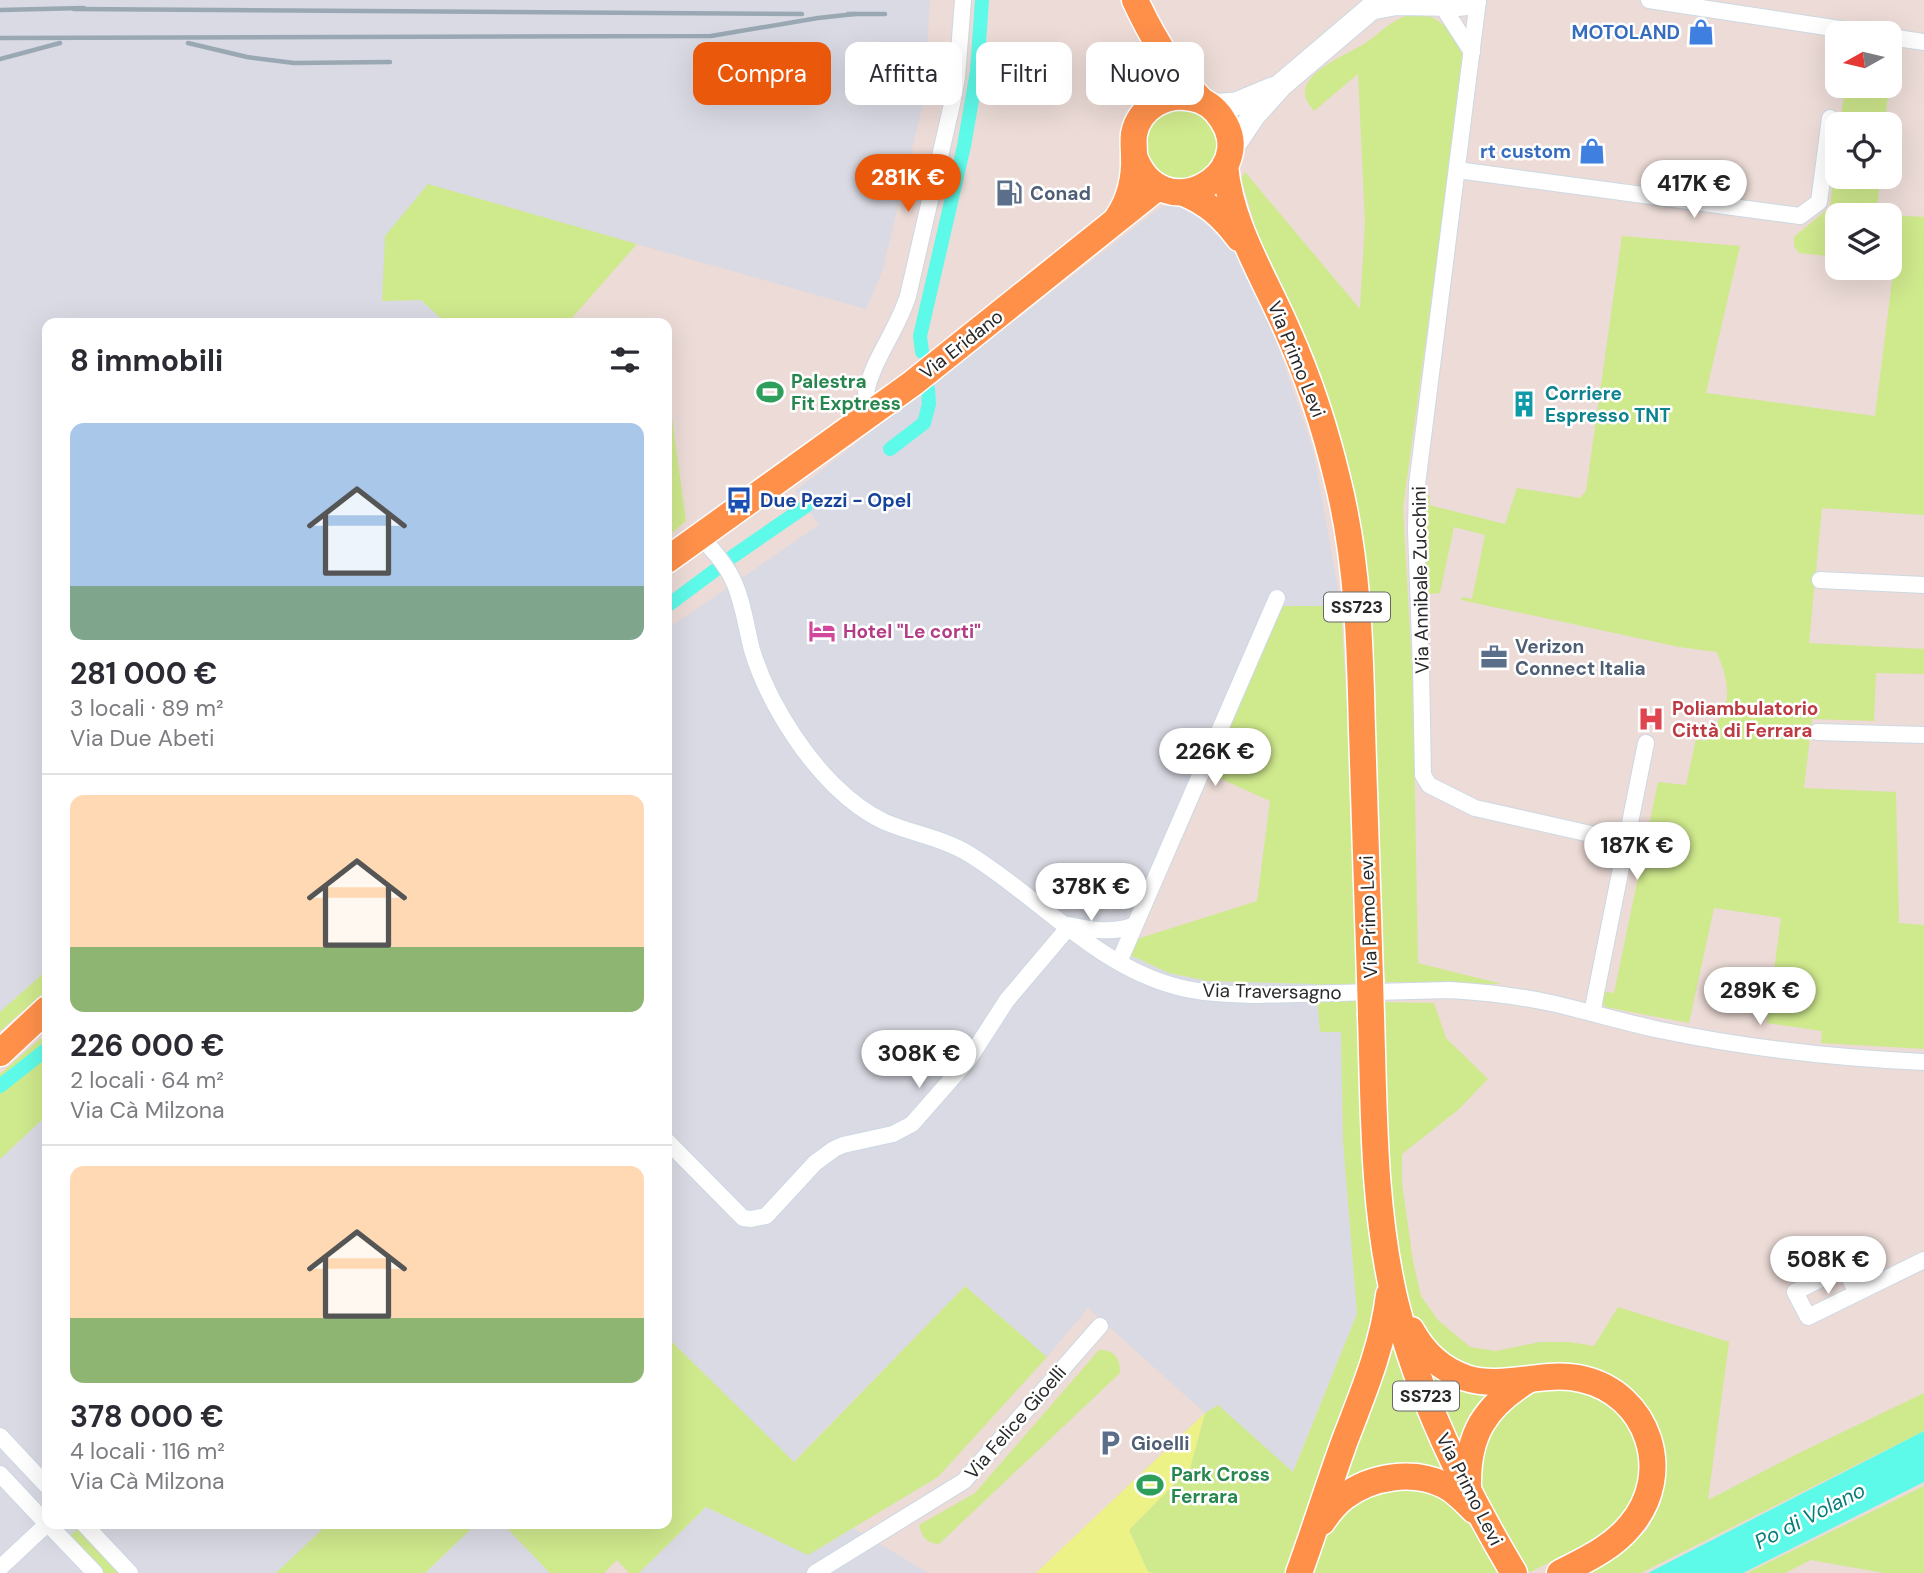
<!DOCTYPE html>
<html lang="it">
<head>
<meta charset="utf-8">
<style>
  :root { --surface:#fff; --page:#f7f7f7; --text:#2b2b33; --muted:#7c7c81; --line:#e1e1e2; --accent:#ea580c }
  body { margin:0; font-family:"DM Sans",sans-serif; background:var(--page); color:var(--text); height:100vh; display:flex; flex-direction:column; font-size:26px; white-space:nowrap }
  * { box-sizing:border-box; margin:0 }
  p { font-size:23px; color:var(--muted) }
  .icon { flex:none; width:38px; height:38px; fill:none; stroke:currentColor; stroke-width:2; stroke-linecap:round; stroke-linejoin:round }
  .map { position:relative; flex:1; overflow:hidden }
  .side { position:absolute; left:42px; top:318px; width:630px; height:1211px; display:flex; flex-direction:column; background:var(--surface); border-radius:14px; box-shadow:0 7px 28px #0002 }
  .side>* { flex:none }
  .top-card { position:absolute; left:693px; top:42px; width:665px; height:63px; display:flex; gap:14px }
  .needle { width:46px; rotate:262deg }
  .buttons { position:absolute; left:1825px; top:21px; display:grid; gap:14px }
  .buttons a { display:grid; place-items:center; width:77px; height:77px; border-radius:14px; background:var(--surface); box-shadow:0 7px 28px #0002; font-size:35px }
  .price { position:absolute; translate:-50% -60px; padding:0 16px; border-radius:24px; background:#fff; color:#222; font-size:23px; line-height:46px; filter:drop-shadow(0 2px 4px #0008) }
  .price::after { content:''; position:absolute; left:50%; top:42px; width:21px; height:16px; margin-left:-10px; background:inherit; clip-path:polygon(0 0,100% 0,50% 100%) }
  .price.current { background:var(--accent); color:#fff }
  ul { padding:0; list-style:none }
  li { display:grid; align-content:center; gap:14px; height:371px; padding:0 28px }
  li+li { border-top:2px solid var(--line) }
  li span { display:grid; place-items:center; height:217px; border-radius:14px; color:#555 }
  li>.icon { margin-inline-start:auto }
  span .icon { width:126px; height:126px; fill:#fffc; stroke-width:1 }
  li b { font-size:30px }
  h2 { display:flex; justify-content:space-between; align-items:center; height:84px; padding:0 28px; font-size:30px }
  .pill { padding:0 24px; border-radius:14px; background:var(--surface); box-shadow:0 7px 28px #0002; font-size:24px; line-height:63px }
  .pill.current { background:var(--accent); color:#fff }
  .map>svg:first-child { display:block }
  .industrial { fill:#d9dae3 }
  .green { fill:#cfe98d }
  .pitch { fill:#edf287 }
  .water { fill:#5efae9 }
  .lines { fill:none; stroke-linecap:round; stroke-linejoin:round }
  .canal { stroke:#5efae9; stroke-width:14 }
  .minor-casing { stroke:#ccd9e3; stroke-width:18 }
  .secondary-casing { stroke:#ccd9e3; stroke-width:25 }
  .primary-casing { stroke:#fff; stroke-width:29 }
  .minor { stroke:#fff; stroke-width:16 }
  .secondary { stroke:#fff; stroke-width:23 }
  .primary { stroke:#ff904a; stroke-width:26 }
  .rail { stroke:#9aa8b4; stroke-width:4.5 }
  .primary-bridge-casing { stroke:#fff; stroke-width:29; stroke-linecap:butt }
  .primary-bridge { stroke:#ff904a; stroke-width:26 }
  .labels { text-anchor:middle; stroke-width:5; stroke-linejoin:round; paint-order:stroke }
  .shield { fill:#fff; stroke:#686868; stroke-width:2 }
  .shield-label { font-size:18px; font-weight:bold; fill:#282828 }
  .shop-label { font-size:19px; font-weight:bold; fill:#366cbe; stroke:#fff; text-anchor:end }
  .service-label { font-size:19px; font-weight:bold; fill:#4e5e75; stroke:#fff; text-anchor:start }
  .street-label { font-size:19px; fill:#282828; stroke:#fff }
  .leisure-label { font-size:19px; font-weight:bold; fill:#27864d; stroke:#fff; text-anchor:start }
  .culture-label { font-size:19px; font-weight:bold; fill:#0d838f; stroke:#fff; text-anchor:start }
  .transit-label { font-size:19px; font-weight:bold; fill:#164399; stroke:#fff; text-anchor:start }
  .hotel-label { font-size:19px; font-weight:bold; fill:#b23c85; stroke:#fff; text-anchor:start }
  .health-label { font-size:19px; font-weight:bold; fill:#be3a42; stroke:#fff; text-anchor:start }
  .water-label { font-size:21px; font-style:italic; fill:#047e7a; stroke:#fff }
</style>
</head>
<body>
<div class="map">
<svg width="1924" height="1573" viewBox="0 0 1924 1573">
  <rect width="100%" height="100%" fill="#ecdbd7"/>
  <g class="industrial">
    <polygon points="0,0 930,0 924,99 883,269 866,309 428,185 382,301 421,300 447,324 47,324 47,970 0,1012"/>
    <polygon points="1181,201 1218,218 1259,290 1313,449 1341,606 1283,606 1130,955 1169,973 1208,981 1316,983 1320,1032 1341,1031 1343,1140 1357,1314 1292,1473 1218,1405 1205,1413 1088,1308 1047,1357 965,1286 793,1462 667,1337 667,629 819,525 795,491 1160,208"/>
    <polygon points="47,1115 47,1524 328,1524 276,1573 0,1573 0,1159"/>
    <polygon points="706,1507 808,1555 853,1528 928,1573 639,1573"/>
    <polygon points="476,1524 503,1524 550,1573 426,1573"/>
  </g>
  <g class="green">
    <path d="M1422,14c20,4 39,25 42,45l-61,449 10,179 5,276 84,21 -117,-2 -6,-165 -10,-217 -128,-421 4,-7 115,137 5,-87 -7,-148 -44,37c-4,-6 -10,-12 -9,-20 2,-21 44,-38 59,-47 13,-8 23,-20 37,-26 7,-4 14,-4 21,-4z"/>
    <polygon points="1845,86 1889,86 1885,124 1840,124"/>
    <circle cx="1181" cy="144" r="36"/>
    <path d="M1837,145l1,32h42l-3,37 47,3v298l-102,-7 -13,135 115,6v25l-48,-1 -2,48 -62,-2 -8,69 92,4 3,131 25,2v124l-103,-6 1,-12 -55,-8 14,-105 -67,-10 -25,115 -84,-16 -4,-7 1,-9 12,2 44,-211 28,3 10,-46 8,2c27,-35 29,-47 13,-89l-38,-5 -218,-47 1,-3 10,2 13,-64 -31,-8 -14,66 -12,1 -7,-84 2,-16 7,2 -1,9 76,19 12,-36 63,10 6,-7 36,-255 118,10 -34,147 169,23 19,-151 -4,-1v-49h-52l-1,42 -38,-4 -5,-7v-9l36,-30z"/>
    <polygon points="428,184 637,244 571,319 576,324 447,324 421,300 382,301 385,236"/>
    <polygon points="667,407 671,411 686,521 667,537"/>
    <polygon points="1283,606 1341,606 1364,999 1362,1144 1380,1297 1370,1346 1287,1573 1155,1573 1148,1572 1129,1530 1190,1468 1205,1413 1218,1405 1293,1472 1357,1314 1343,1140 1341,1032 1320,1032 1316,984 1208,981 1169,973 1130,955 1137,939 1257,901 1270,801 1210,774"/>
    <polygon points="47,970 47,990 0,1031 0,1012"/>
    <polygon points="1384,1002 1434,1003 1446,1038 1488,1079 1458,1110 1402,1154 1402,1183 1413,1261 1421,1296 1438,1320 1470,1347 1496,1351 1540,1342 1569,1342 1594,1346 1618,1307 1729,1342 1708,1500 1797,1454 1924,1393 1924,1431 1641,1573 1580,1573 1624,1549 1647,1530 1661,1503 1665,1475 1662,1444 1655,1420 1645,1404 1624,1386 1485,1373 1454,1365 1414,1323 1396,1243 1389,1174"/>
    <polygon points="47,1033 47,1115 0,1159 0,1074"/>
    <polygon points="965,1286 1047,1357 938,1477 808,1555 706,1507 639,1573 629,1573 617,1560 604,1573 550,1573 503,1524 667,1524 667,1337 794,1462"/>
    <polygon points="1391,1325 1447,1477 1335,1496"/>
    <path d="M1099,1350c16,0 21,8 21,23l-181,171c-13,-1 -17,-7 -20,-19l56,-32z"/>
    <polygon points="1423,1359 1508,1387 1464,1459"/>
    <polygon points="1561,1388 1602,1397 1619,1410 1637,1437 1642,1474 1629,1510 1600,1538 1528,1573 1479,1486 1481,1448 1501,1409 1537,1389"/>
    <polygon points="1427,1486 1469,1517 1500,1573 1312,1573 1326,1534 1334,1517 1370,1489"/>
    <polygon points="1924,1486 1924,1573 1884,1573 1811,1560 1785,1573 1747,1573"/>
    <polygon points="328,1524 476,1524 425,1573 276,1573"/>
    <polygon points="80,1526 124,1573 99,1573 67,1539"/>
  </g>
  <polygon class="pitch" points="1205,1413 1190,1468 1129,1530 1148,1572 1155,1573 1036,1573"/>
  <polygon class="water" points="1924,1431 1924,1482 1743,1573 1648,1573"/>
  <g class="lines">
    <g class="canal">
      <polyline points="922,352 920,336 964,146 977,71 982,0"/>
      <polyline points="890,449 924,423 929,404 928,389"/>
      <polyline points="732,557 806,506"/>
      <polyline points="667,606 714,571"/>
      <polyline points="0,1086 47,1049"/>
    </g>
    <g class="minor-casing">
      <g id="minor">
        <polyline points="1478,0 1417,485 1416,530 1421,667 1423,775 1429,785 1475,808 1626,842"/>
        <polyline points="1649,0 1866,33"/>
        <polyline points="1439,1 1472,52"/>
        <polyline points="1370,12 1397,7 1458,8 1467,7 1478,2"/>
        <polyline points="1890,37 1924,42"/>
        <polyline points="1457,170 1800,216 1819,202 1830,118"/>
        <path d="M874,412l-8,-20c8,-35 31,-61 42,-96l44,-192 5,-27 6,-77"/>
        <path d="M700,536c12,13 24,26 32,42 11,22 14,49 20,72 9,30 24,59 42,86 22,33 54,69 91,86 28,12 58,16 84,32 70,43 127,112 209,133 26,7 53,7 79,8l193,-5c34,2 68,6 101,13 36,8 72,19 109,27 86,18 176,28 264,32"/>
        <polyline points="1820,580 1924,585"/>
        <polyline points="1817,732 1924,735"/>
        <path d="M1069,925c22,5 44,9 66,0"/>
        <polyline points="1119,962 1277,598"/>
        <polyline points="1592,1013 1646,743"/>
        <polyline points="667,1141 743,1218 751,1219 766,1216 815,1163 834,1149 843,1145 893,1134 912,1124 969,1059 1007,1000 1068,928"/>
        <polyline points="1857,1293 1844,1267 1795,1292 1808,1317 1924,1260"/>
        <polyline points="0,1436 47,1486"/>
        <polyline points="0,1474 47,1524 0,1568"/>
        <polyline points="48,1524 95,1573"/>
        <polyline points="84,1524 130,1573"/>
        <polyline points="815,1573 964,1481 1100,1326"/>
      </g>
    </g>
    <g class="secondary-casing">
      <g id="secondary">
        <polyline points="1209,106 1236,104 1272,89"/>
        <polyline points="1229,152 1254,115 1281,85 1381,0"/>
      </g>
    </g>
    <g class="primary-casing">
      <g id="primary">
        <path d="M1135,0c17,37 37,71 66,100"/>
        <path d="M1225,165c5,60 40,113 63,167 21,47 37,96 49,146 21,82 23,167 25,252 3,83 6,166 8,249"/>
        <path d="M1184,193c24,10 39,24 55,45"/>
        <path d="M1118,217c12,-17 17,-40 16,-61 0,-8 -1,-14 0,-22 5,-26 32,-42 58,-36 12,2 23,10 30,21 38,56 -61,112 -88,37"/>
        <polyline points="667,560 913,383 1158,187"/>
        <path d="M1371,1016c3,96 2,192 24,285 23,96 69,188 119,272"/>
        <polyline points="0,1053 47,1009"/>
        <path d="M1411,1330c12,22 31,40 55,48 38,12 77,-8 116,1 67,15 93,95 48,147 -18,22 -45,34 -70,47"/>
        <path d="M1468,1486c-1,-51 17,-80 60,-106"/>
        <path d="M1322,1522c6,-9 13,-18 22,-25 27,-21 69,-27 100,-12 12,6 21,16 30,25"/>
        <path d="M1299,1573c16,-44 30,-89 46,-133 18,-47 38,-94 44,-145"/>
      </g>
    </g>
    <use href="#minor" class="minor"/>
    <use href="#secondary" class="secondary"/>
    <use href="#primary" class="primary"/>
    <g class="rail">
      <polyline points="74,9 802,14"/>
      <polyline points="0,10 84,8"/>
      <polyline points="848,14 885,14"/>
      <polyline points="0,38 711,36 818,18 855,14"/>
      <polyline points="188,43 247,57 294,63 390,62"/>
      <polyline points="0,59 60,43"/>
    </g>
    <g class="primary-bridge-casing">
      <polyline id="primary-bridge" points="1370,979 1371,1016"/>
    </g>
    <use href="#primary-bridge" class="primary-bridge"/>
  </g>
  <defs>
    <g id="shop-bare" transform="scale(2.1)"><path d="M-5-2.5h2.3a2.7 3.5 0 0 1 5.4 0H5L5.5 6h-11ZM-1.5-2.5h3a1.5 2.3 0 0 0-3 0Z" fill="#3f7fe0" stroke="#fff" stroke-width="2.5" paint-order="stroke"/></g>
    <g id="fuel-bare" transform="scale(2.1)"><path d="M-5.5-6h7V0h2V4h1.3V-2.5L3-4.5l.8-.8L6-3V5H2.5V1h-1V6h-7ZM-4.2-4.7v3.2H.2V-4.7Z" fill="#5c6f8a" stroke="#fff" stroke-width="2.5" paint-order="stroke"/></g>
    <g id="stadium-bare" transform="scale(2.1)"><path d="M0-5a6.5 5 0 1 0 0 10a6.5 5 0 1 0 0-10ZM-3.5-1.8h7v3.6h-7Z" fill="#2e9e5b" stroke="#fff" stroke-width="2.5" paint-order="stroke"/></g>
    <g id="building-bare" transform="scale(2.1)"><path d="M-4-6H4V6H1V3H-1V6H-4ZM-2.5-4.3h1.7v1.8h-1.7ZM.8-4.3h1.7v1.8H.8ZM-2.5-1h1.7V.8h-1.7ZM.8-1h1.7V.8H.8Z" fill="#0f9aa8" stroke="#fff" stroke-width="2.5" paint-order="stroke"/></g>
    <g id="bus-bare" transform="scale(2.1)"><path d="M-5-6H5V4H4V6H2V4H-2V6H-4V4H-5ZM-3.5-4V0h7V-4ZM-3.5 1.2v1.5H-2V1.2ZM2 1.2v1.5H3.5V1.2Z" fill="#1a4fb4" stroke="#fff" stroke-width="2.5" paint-order="stroke"/></g>
    <g id="hotel-bare" transform="scale(2.1)"><path d="M-6-4.5h1.5V1H6V5H4.5V3h-9V5H-6ZM-4 0a1.8 1.8 0 1 1 3.6 0ZM.5 0V-2.5h3Q6-2.5 6 0Z" fill="#d1479c" stroke="#fff" stroke-width="2.5" paint-order="stroke"/></g>
    <g id="office-bare" transform="scale(2.1)"><path d="M-6-3h4V-5.5h4V-3h4V5H-6ZM-1-4.5V-3h2v-1.5ZM-6 0V1H6V0Z" fill="#5c6f8a" stroke="#fff" stroke-width="2.5" paint-order="stroke"/></g>
    <g id="hospital-bare" transform="scale(2.1)"><path d="M-5-5h3v3.5h4V-5h3V5h-3V1.5h-4V5h-3Z" fill="#e0444e" stroke="#fff" stroke-width="2.5" paint-order="stroke"/></g>
    <g id="parking-bare" transform="scale(2.1)"><path d="M-3.5-5.5H1a3.5 3.5 0 0 1 0 7H-1V5.5H-3.5ZM-1-3.4V-.6H.8a1.4 1.4 0 0 0 0-2.8Z" fill="#5c6f8a" stroke="#fff" stroke-width="2.5" paint-order="stroke"/></g>
  </defs>
  <g fill-rule="evenodd">
    <use href="#shop-bare" x="1701" y="32"/>
    <use href="#shop-bare" x="1592" y="151"/>
    <use href="#fuel-bare" x="1009" y="193"/>
    <use href="#stadium-bare" x="770" y="392"/>
    <use href="#building-bare" x="1524" y="404"/>
    <use href="#bus-bare" x="739" y="500"/>
    <use href="#hotel-bare" x="822" y="631"/>
    <use href="#office-bare" x="1494" y="657"/>
    <use href="#hospital-bare" x="1651" y="719"/>
    <use href="#parking-bare" x="1110" y="1443"/>
    <use href="#stadium-bare" x="1150" y="1485"/>
  </g>
  <g class="labels">
    <g class="shield">
      <rect x="1324" y="592.5" width="66" height="29" rx="5"/>
      <rect x="1393" y="1381.5" width="66" height="29" rx="5"/>
    </g>
    <g class="shield-label">
      <text x="1357" y="613">SS723</text>
      <text x="1426" y="1402">SS723</text>
    </g>
    <g class="shop-label">
      <text x="1680" y="39">MOTOLAND</text>
      <text x="1571" y="158">rt custom</text>
    </g>
    <g class="service-label">
      <text x="1030" y="200">Conad</text>
      <text x="1515" y="653">Verizon<tspan x="1515" dy="22">Connect Italia</tspan></text>
      <text x="1131" y="1450">Gioelli</text>
    </g>
    <g class="street-label">
      <text transform="translate(961 344) rotate(-38)" y="7">Via Eridano</text>
      <text transform="translate(1297 359) rotate(68)" y="7">Via Primo Levi</text>
      <text transform="translate(1420 580) rotate(-91)" y="7">Via Annibale Zucchini</text>
      <text transform="translate(1368 917) rotate(-92)" y="7">Via Primo Levi</text>
      <text transform="translate(1272 991) rotate(1)" y="7">Via Traversagno</text>
      <text transform="translate(1015 1422) rotate(-49)" y="7">Via Felice Gioelli</text>
      <text transform="translate(1470 1489) rotate(63)" y="7">Via Primo Levi</text>
    </g>
    <g class="leisure-label">
      <text x="791" y="388">Palestra<tspan x="791" dy="22">Fit Exptress</tspan></text>
      <text x="1171" y="1481">Park Cross<tspan x="1171" dy="22">Ferrara</tspan></text>
    </g>
    <g class="culture-label">
      <text x="1545" y="400">Corriere<tspan x="1545" dy="22">Espresso TNT</tspan></text>
    </g>
    <g class="transit-label">
      <text x="760" y="507">Due Pezzi - Opel</text>
    </g>
    <g class="hotel-label">
      <text x="843" y="638">Hotel "Le corti"</text>
    </g>
    <g class="health-label">
      <text x="1672" y="715">Poliambulatorio<tspan x="1672" dy="22">Città di Ferrara</tspan></text>
    </g>
    <g class="water-label">
      <text transform="translate(1810 1516) rotate(-27)" y="7">Po di Volano</text>
    </g>
  </g>
</svg>
<div class="buttons">
<a><svg class="needle" viewBox="-14 -14 28 28"><path d="M0-13l5 13h-10z" fill="#e53935"/><path d="M0 13l5-13h-10z" fill="#7c7c81"/></svg></a>
<a><svg class="icon" aria-label="locate" viewBox="0 0 24 24"><circle cx="12" cy="12" r="6"/><path d="M12 2v4M12 18v4M2 12h4M18 12h4"/></svg></a>
<a><svg class="icon" aria-label="layers" viewBox="0 0 24 24"><path d="M12 4l9 5-9 5-9-5zM3 14l9 5 9-5"/></svg></a>
</div>
<b class="price current" style="left:908px;top:214px">281K €</b>
<b class="price" style="left:1694px;top:220px">417K €</b>
<b class="price" style="left:1215px;top:788px">226K €</b>
<b class="price" style="left:1637px;top:882px">187K €</b>
<b class="price" style="left:1091px;top:923px">378K €</b>
<b class="price" style="left:1760px;top:1027px">289K €</b>
<b class="price" style="left:919px;top:1090px">308K €</b>
<b class="price" style="left:1828px;top:1296px">508K €</b>
<div class="top-card">
<a class="pill current">Compra</a>
<a class="pill">Affitta</a>
<a class="pill">Filtri</a>
<a class="pill">Nuovo</a>
</div>
<section class="side">
<h2>8 immobili<svg class="icon" aria-label="filters" viewBox="0 0 24 24"><path d="M4 7h16M4 17h16"/><circle cx="9" cy="7" r="2"/><circle cx="15" cy="17" r="2"/></svg></h2>
<ul>
<li><span style="background:linear-gradient(#a9c7e8 75%,#7fa58c 0)"><svg class="icon" aria-label="home" viewBox="0 0 24 24"><path d="M3 11l9-7 9 7M6 9v11h12V9"/></svg></span><div><b>281 000 €</b><p>3 locali · 89 m²</p><p>Via Due Abeti</p></div></li>
<li><span style="background:linear-gradient(#ffd9b3 70%,#8fb573 0)"><svg class="icon" aria-label="home" viewBox="0 0 24 24"><path d="M3 11l9-7 9 7M6 9v11h12V9"/></svg></span><div><b>226 000 €</b><p>2 locali · 64 m²</p><p>Via Cà Milzona</p></div></li>
<li><span style="background:linear-gradient(#ffd9b3 70%,#8fb573 0)"><svg class="icon" aria-label="home" viewBox="0 0 24 24"><path d="M3 11l9-7 9 7M6 9v11h12V9"/></svg></span><div><b>378 000 €</b><p>4 locali · 116 m²</p><p>Via Cà Milzona</p></div></li>
</ul>
</section>
</div>
</body>
</html>
